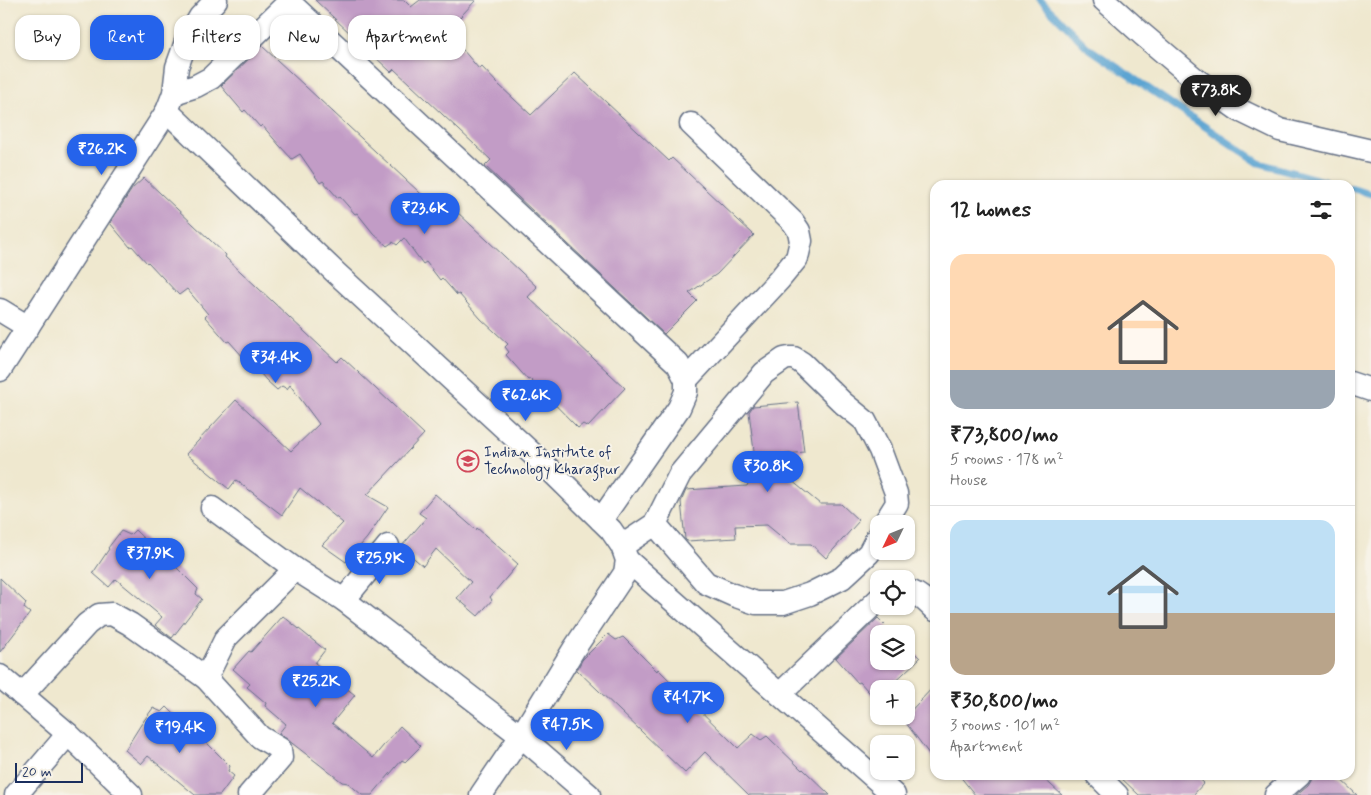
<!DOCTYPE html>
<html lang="en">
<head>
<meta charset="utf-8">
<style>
  :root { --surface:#fff; --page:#f2f2f2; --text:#222; --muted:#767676; --line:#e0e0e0; --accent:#2563eb }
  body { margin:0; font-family:Mynerve,sans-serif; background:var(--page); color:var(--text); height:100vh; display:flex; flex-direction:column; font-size:19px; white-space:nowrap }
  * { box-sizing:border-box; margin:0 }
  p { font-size:16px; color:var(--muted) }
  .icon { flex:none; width:28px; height:28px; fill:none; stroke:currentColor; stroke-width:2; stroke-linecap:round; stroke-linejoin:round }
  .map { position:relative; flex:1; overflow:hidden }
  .side { position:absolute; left:930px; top:180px; width:425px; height:600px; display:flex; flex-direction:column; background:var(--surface); border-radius:15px; box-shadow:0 1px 4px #0004 }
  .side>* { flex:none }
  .hud { position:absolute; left:15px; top:15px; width:475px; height:45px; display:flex; gap:10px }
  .needle { width:32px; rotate:227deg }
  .fabs { position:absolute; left:870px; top:515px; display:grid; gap:10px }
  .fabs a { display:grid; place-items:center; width:45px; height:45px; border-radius:10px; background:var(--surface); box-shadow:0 1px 4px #0004; font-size:25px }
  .scale { position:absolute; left:15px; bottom:12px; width:68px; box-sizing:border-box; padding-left:5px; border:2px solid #1b2f5e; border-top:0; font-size:14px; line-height:18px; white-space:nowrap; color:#1b2f5e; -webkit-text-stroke:4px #f7f3e8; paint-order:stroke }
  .price { position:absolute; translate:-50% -42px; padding:0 11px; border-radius:18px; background:var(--accent); color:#fff; font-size:16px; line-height:32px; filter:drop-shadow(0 1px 2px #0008) }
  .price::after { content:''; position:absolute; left:50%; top:30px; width:15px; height:11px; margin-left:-8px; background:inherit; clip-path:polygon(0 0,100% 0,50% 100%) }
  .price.current { background:#222; color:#fff }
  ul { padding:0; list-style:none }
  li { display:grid; align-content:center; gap:10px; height:265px; padding:0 20px }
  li+li { border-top:1px solid var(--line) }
  li span { display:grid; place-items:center; height:155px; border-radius:15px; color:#555 }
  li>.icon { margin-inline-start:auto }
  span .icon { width:90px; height:90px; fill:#fffc; stroke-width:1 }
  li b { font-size:21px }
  h2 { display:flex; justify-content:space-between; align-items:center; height:60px; padding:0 20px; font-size:21px }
  .chip { padding:0 18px; border-radius:15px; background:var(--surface); box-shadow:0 1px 4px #0004; font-size:18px; line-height:45px }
  .chip.current { background:var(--accent); color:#fff }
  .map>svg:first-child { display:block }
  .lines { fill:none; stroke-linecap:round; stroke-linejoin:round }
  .stream { stroke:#5ba4d2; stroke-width:7 }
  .building { fill:#c29cc6 }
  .minor-casing { stroke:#657086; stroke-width:25 }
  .minor { stroke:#fff; stroke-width:22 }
  .labels { text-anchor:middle; stroke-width:4; stroke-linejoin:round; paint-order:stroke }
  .poi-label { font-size:15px; fill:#1b2f5e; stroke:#f7f3e8; text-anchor:start }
</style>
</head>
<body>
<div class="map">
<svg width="1371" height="795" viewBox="0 0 1371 795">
  <rect width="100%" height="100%" fill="#f7f3e8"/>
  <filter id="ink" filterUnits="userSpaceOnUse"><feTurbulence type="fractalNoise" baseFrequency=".02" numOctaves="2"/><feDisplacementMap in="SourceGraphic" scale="10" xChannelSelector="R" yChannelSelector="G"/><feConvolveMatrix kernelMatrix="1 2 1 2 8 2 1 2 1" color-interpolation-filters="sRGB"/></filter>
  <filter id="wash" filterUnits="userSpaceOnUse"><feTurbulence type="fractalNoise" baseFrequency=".0096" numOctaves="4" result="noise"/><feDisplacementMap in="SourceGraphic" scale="20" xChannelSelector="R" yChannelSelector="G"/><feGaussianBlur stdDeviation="1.12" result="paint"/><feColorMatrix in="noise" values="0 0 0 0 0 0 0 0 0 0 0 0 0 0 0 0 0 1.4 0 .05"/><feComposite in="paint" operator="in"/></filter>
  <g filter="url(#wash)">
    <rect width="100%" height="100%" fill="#efe8cf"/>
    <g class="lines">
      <g class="stream">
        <polyline points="1040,0 1087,47 1259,163 1339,185"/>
        <polyline points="1350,188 1371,194"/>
      </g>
    </g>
    <g id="blocks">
      <g class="building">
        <polygon points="315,0 404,0 411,7 420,0 476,0 447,31 479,69 481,66 498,84 531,115 575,73 669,161 672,158 754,235 717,274 689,293 697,301 664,334 485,166 491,160 394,69 391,72"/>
        <polygon points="262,46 447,218 455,210 537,287 528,297 625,388 588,427 583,424 578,428 530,379 528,380 506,355 509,352 505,347 508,344 481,319 459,294 457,295 442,278 440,280 426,262 423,264 404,238 397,245 393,242 387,246 373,233 357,213 355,214 340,197 338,198 323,181 320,183 300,154 292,159 279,145 262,125 260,127 245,110 243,112 221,86"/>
        <polygon points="144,178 226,255 225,257 337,362 342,357 424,434 367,495 388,507 367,538 346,562 322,545 343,523 300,488 282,515 236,480 229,489 186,454 236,400 291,451 319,424 290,385 287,389 282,386 277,390 266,380 246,356 244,358 229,341 227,342 205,317 208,314 187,289 179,295 148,262 147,263 132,246 130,247 110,223 132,189"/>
        <polygon points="798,402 804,452 763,457 820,504 841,504 859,521 826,558 811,544 790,544 767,525 735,526 736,538 687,541 685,539 681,502 686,490 747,486 753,473 754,451 749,412 753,406"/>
        <polygon points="435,494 476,530 477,528 518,564 490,597 492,600 478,616 457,598 471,582 436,549 423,566 401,547 426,518 419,513"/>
        <polygon points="135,530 172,566 173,564 198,589 196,594 202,599 172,638 155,625 162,617 116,579 109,587 93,573 109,549 108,548 121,531 130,535"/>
        <polygon points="0,578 26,603 24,608 30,613 0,652"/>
        <polygon points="283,616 325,650 315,663 355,695 332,723 373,758 400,726 421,746 405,762 402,760 372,795 362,795 348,783 342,782 279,733 286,724 265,706 266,703 247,687 250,684 233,669 249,651 251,652"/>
        <polygon points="878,618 894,634 879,634 879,661 906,661 906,645 920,658 887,689 879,689 879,696 875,699 860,682 858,683 836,658"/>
        <polygon points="608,634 616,640 623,637 657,671 658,669 738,748 753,734 761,740 767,736 802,770 803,769 830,795 749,795 705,752 685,773 577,670 582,660"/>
        <polygon points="935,685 935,762 903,719"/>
        <polygon points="167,707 204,743 205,741 230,766 228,771 234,776 220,795 195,795 148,756 141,764 125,750 140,726 153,708 162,712"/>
        <polygon points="959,775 1040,775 1062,795 975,795"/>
        <polygon points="1118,775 1195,775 1204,783 1193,795 1139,795"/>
        <polygon points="1312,775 1336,775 1357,795 1296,795 1308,785 1311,780"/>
      </g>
    </g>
  </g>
  <g filter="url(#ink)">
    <use href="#blocks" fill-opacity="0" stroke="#657086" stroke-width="1"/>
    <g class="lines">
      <g class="minor-casing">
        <g id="minor">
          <polyline points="1104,0 1142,34 1194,78 1239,110 1280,130 1371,151"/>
          <polyline points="289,2 678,364 686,380 686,392 679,408 601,520"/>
          <polyline points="174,93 196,86 211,78 291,0"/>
          <polyline points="167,111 336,273 551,471 611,530 622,546 627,560 625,573 574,649 521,736 481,795"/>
          <polyline points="0,310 28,327"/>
          <polyline points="0,370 167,111 174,93 177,67 187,39 200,17 216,0"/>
          <polyline points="686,380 779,280 797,258 801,241 799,231 793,222 691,124"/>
          <polyline points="1350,383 1371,390"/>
          <polyline points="212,508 295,569 344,600 521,736 589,795"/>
          <polyline points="655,524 706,583 733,595 756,603 783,603 810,594 842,578 869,553 879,534"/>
          <polyline points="622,546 655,524 680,474 764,373 784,359 789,358 794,358 802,363 843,403 865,421 880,450 896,493 897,503 884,524"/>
          <polyline points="627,560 894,795"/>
          <path d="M906,591c11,0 22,12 29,19"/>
          <polyline points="344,600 388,546"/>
          <polyline points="0,676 68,734 131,795"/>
          <polyline points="206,678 226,638 295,569"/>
          <polyline points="780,694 879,599"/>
          <polyline points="22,695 87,624 99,615 112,614 130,624 206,678 260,737 280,749 281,758 249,795"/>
          <polyline points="1097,775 1117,795"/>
          <polyline points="16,795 68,734"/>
          <polyline points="1276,795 1299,775"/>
        </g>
      </g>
      <use href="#minor" class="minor"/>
    </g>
  </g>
  <defs>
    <g id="university-ring" transform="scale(1.125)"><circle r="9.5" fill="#f7f3e8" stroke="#d1495b" stroke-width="1.5"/><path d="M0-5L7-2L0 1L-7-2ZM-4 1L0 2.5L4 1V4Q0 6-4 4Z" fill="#d1495b"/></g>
  </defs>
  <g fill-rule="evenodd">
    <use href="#university-ring" x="468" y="461"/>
  </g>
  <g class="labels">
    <g class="poi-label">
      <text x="484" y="457">Indian Institute of<tspan x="484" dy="17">Technology Kharagpur</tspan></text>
    </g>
  </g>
</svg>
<div class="fabs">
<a><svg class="needle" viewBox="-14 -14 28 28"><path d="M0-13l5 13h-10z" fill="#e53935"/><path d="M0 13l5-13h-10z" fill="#767676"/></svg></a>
<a><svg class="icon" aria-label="locate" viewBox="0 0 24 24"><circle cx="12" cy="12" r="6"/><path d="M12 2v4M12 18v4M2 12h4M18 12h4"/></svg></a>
<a><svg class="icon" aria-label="layers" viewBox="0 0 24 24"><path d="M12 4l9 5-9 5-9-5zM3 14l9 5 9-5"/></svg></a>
<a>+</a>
<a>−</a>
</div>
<div class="scale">20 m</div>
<b class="price current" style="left:1216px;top:117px">₹73.8K</b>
<b class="price" style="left:102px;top:176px">₹26.2K</b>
<b class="price" style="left:425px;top:235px">₹23.6K</b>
<b class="price" style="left:276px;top:384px">₹34.4K</b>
<b class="price" style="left:526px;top:422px">₹62.6K</b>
<b class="price" style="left:768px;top:493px">₹30.8K</b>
<b class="price" style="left:150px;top:580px">₹37.9K</b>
<b class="price" style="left:380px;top:585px">₹25.9K</b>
<b class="price" style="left:316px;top:708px">₹25.2K</b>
<b class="price" style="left:688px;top:724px">₹41.7K</b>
<b class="price" style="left:567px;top:751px">₹47.5K</b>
<b class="price" style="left:180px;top:754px">₹19.4K</b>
<div class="hud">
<a class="chip">Buy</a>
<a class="chip current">Rent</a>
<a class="chip">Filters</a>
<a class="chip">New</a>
<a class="chip">Apartment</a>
</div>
<section class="side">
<h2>12 homes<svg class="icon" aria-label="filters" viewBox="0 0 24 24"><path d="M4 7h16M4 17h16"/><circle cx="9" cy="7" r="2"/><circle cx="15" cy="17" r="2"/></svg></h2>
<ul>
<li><span style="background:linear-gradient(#ffd9b3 75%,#9aa5b1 0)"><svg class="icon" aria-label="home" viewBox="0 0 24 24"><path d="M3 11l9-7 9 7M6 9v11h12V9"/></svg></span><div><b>₹73,800/mo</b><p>5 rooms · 178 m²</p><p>House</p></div></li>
<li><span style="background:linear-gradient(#bfe0f5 60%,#b9a48a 0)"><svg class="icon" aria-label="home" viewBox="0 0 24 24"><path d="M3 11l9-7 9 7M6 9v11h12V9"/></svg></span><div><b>₹30,800/mo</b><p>3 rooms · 101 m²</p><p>Apartment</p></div></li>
</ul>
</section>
</div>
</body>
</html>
